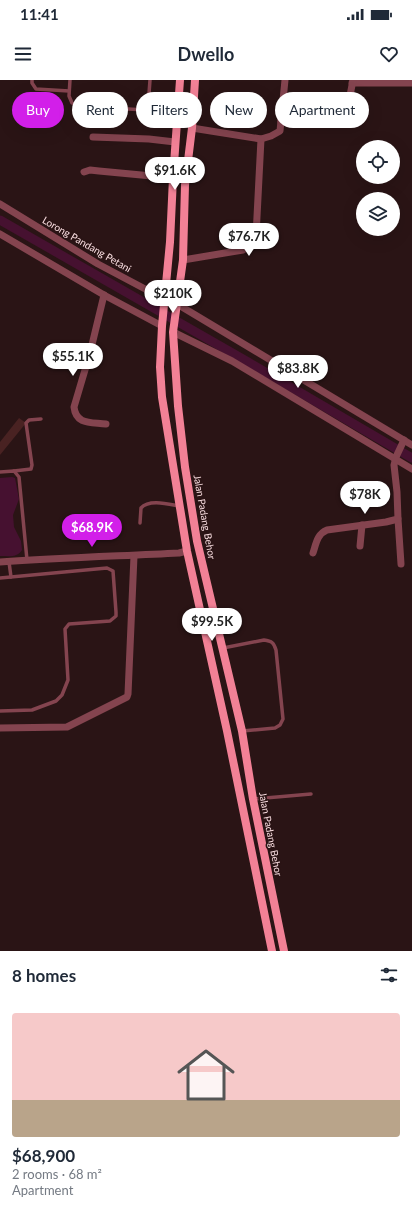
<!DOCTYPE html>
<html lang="en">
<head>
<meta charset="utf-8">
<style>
  :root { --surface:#fff; --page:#f6f6f7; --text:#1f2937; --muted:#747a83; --line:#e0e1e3; --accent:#d21fe9 }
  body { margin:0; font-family:Lato,sans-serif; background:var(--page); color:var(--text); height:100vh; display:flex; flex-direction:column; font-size:15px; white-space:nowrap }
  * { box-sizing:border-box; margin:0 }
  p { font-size:13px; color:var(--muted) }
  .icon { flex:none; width:22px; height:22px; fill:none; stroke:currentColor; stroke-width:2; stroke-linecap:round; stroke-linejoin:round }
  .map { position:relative; height:871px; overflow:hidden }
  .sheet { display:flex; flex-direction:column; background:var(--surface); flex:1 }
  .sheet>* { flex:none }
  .top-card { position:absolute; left:12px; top:12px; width:388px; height:36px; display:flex; gap:8px }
  .controls { position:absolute; left:356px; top:60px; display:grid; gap:8px }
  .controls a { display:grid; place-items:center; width:44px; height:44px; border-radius:50%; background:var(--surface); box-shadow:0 4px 16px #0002; font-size:20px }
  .price { position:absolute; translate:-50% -34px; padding:0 9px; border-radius:14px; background:#fff; color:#222; font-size:13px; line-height:26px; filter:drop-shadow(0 1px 2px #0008) }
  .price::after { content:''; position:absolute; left:50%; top:24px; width:12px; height:9px; margin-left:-6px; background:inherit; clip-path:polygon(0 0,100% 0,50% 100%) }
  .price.current { background:var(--accent); color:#fff }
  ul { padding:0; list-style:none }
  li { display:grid; align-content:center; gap:8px; height:212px; padding:0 12px }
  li+li { border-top:1px solid var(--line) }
  li span { display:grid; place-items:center; height:124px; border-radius:4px; color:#555 }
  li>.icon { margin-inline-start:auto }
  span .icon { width:72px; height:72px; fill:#fffc; stroke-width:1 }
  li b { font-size:17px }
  h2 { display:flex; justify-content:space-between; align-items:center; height:48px; padding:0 12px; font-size:17px }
  .chip { padding:0 14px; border-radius:18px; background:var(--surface); box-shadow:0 4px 16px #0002; font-size:14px; line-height:36px }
  .chip.current { background:var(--accent); color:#fff }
  .status { display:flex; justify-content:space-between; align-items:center; height:28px; padding:0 20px; background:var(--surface); direction:ltr }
  .status svg { height:11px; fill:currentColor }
  header { display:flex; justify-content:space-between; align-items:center; height:52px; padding:0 12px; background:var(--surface); font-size:18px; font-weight:700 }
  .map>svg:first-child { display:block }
  .water { fill:#461130 }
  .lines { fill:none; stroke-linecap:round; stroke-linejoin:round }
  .canal { stroke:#461130; stroke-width:9 }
  .building { fill:#492222 }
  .service { stroke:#84444f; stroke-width:3.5 }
  .minor { stroke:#84444f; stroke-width:7 }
  .secondary { stroke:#f28196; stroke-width:8 }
  .labels { text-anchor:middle; stroke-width:3.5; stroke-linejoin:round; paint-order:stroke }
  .street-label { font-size:10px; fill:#fce0e3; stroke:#2a1415 }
</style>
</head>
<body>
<div class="status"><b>11:41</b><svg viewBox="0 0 49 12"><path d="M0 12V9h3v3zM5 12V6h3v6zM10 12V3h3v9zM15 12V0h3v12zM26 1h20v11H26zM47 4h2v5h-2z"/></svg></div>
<header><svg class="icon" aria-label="menu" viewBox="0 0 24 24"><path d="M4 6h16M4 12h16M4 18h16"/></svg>Dwello<svg class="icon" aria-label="heart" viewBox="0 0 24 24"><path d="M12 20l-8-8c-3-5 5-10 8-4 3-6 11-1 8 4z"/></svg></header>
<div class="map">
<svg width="412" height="871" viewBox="0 0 412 871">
  <rect width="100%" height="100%" fill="#2a1415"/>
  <path class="water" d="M12,397l3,1 4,21 -6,16 1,12 7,14 1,9c-5,8 -13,6 -22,6v-78z"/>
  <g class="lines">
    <polyline class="canal" points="0,140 248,282 412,378"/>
  </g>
  <polygon class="building" points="19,338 26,343 0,375 0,362"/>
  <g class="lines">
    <g class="service">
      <polyline points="32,0 32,3 36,9 69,11"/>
      <polyline points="70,0 69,16 72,23 79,26 145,30 148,27 150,0"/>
      <polyline points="149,16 178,21"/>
      <polyline points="14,391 31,389 32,385 26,343 29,340 41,339"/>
      <polyline points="0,392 14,391 19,397 27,480"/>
      <path d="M140,443l1,-15c8,-9 27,-4 38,-2"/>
      <polyline points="9,482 11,497"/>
      <polyline points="0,498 107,488 113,491 116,532 116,536 110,541 69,544 65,549 68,600 62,615 56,621 32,630 0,631"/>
      <path d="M223,568l41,-8c8,1 10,3 12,10l7,69 -3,6 -5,3 -33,3"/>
      <polyline points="253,719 311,714"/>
    </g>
    <g class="minor">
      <polyline points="352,3 412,3"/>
      <polyline points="281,42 294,41 343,33 348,26 353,0"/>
      <polyline points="192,48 261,59 271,56 280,51 285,0"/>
      <polyline points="93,57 149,59 175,62"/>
      <polyline points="84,92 90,90 99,91 173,98"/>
      <polyline points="0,124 98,184 164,219"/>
      <polyline points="0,154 104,215 162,246"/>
      <polyline points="183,180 243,170 253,162 256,156 261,59"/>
      <path d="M104,215l-14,58 -16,54c2,18 17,15 32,17"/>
      <polyline points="177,224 412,365"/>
      <polyline points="173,252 232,281 412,389"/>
      <polyline points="398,439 401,484"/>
      <polyline points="360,466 362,445"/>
      <path d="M313,473c3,-9 4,-19 14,-23l59,-8 12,-3 -1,-27 -3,-27 2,-8 8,-17"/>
      <path d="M0,482c60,-4 120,-6 179,-9l8,-2"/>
      <polyline points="0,648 67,647 127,617 128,614 134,476"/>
    </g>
    <g class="secondary">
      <polyline points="180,0 173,98 170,162 162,246 160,287 162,317 187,471 227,651 272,871"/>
      <polyline points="195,0 192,48 185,105 183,180 173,252 178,326 185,387 197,461 242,651 253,719 284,871"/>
    </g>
  </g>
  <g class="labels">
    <g class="street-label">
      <text transform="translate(87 164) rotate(30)" y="4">Lorong Pandang Petani</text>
      <text transform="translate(205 437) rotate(80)" y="4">Jalan Padang Behor</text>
      <text transform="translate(271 754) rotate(79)" y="4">Jalan Padang Behor</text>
    </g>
  </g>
</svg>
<div class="controls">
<a><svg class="icon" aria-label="locate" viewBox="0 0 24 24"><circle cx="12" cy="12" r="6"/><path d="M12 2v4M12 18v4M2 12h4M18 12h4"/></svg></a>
<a><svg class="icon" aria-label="layers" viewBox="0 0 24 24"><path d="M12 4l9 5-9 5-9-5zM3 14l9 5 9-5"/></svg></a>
</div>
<b class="price" style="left:175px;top:111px">$91.6K</b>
<b class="price" style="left:249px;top:177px">$76.7K</b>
<b class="price" style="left:173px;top:234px">$210K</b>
<b class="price" style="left:73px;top:297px">$55.1K</b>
<b class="price" style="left:298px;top:309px">$83.8K</b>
<b class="price" style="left:365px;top:435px">$78K</b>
<b class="price current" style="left:92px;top:468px">$68.9K</b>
<b class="price" style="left:212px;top:562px">$99.5K</b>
<div class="top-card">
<a class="chip current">Buy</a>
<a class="chip">Rent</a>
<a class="chip">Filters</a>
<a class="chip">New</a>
<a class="chip">Apartment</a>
</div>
</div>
<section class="sheet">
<h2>8 homes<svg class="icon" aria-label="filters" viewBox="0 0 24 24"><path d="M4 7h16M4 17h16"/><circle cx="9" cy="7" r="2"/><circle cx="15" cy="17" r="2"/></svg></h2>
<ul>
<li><span style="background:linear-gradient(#f6c9c9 70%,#b9a48a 0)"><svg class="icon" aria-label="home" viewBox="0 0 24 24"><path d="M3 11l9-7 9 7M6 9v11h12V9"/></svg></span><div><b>$68,900</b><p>2 rooms · 68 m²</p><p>Apartment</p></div></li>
</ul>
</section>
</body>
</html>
